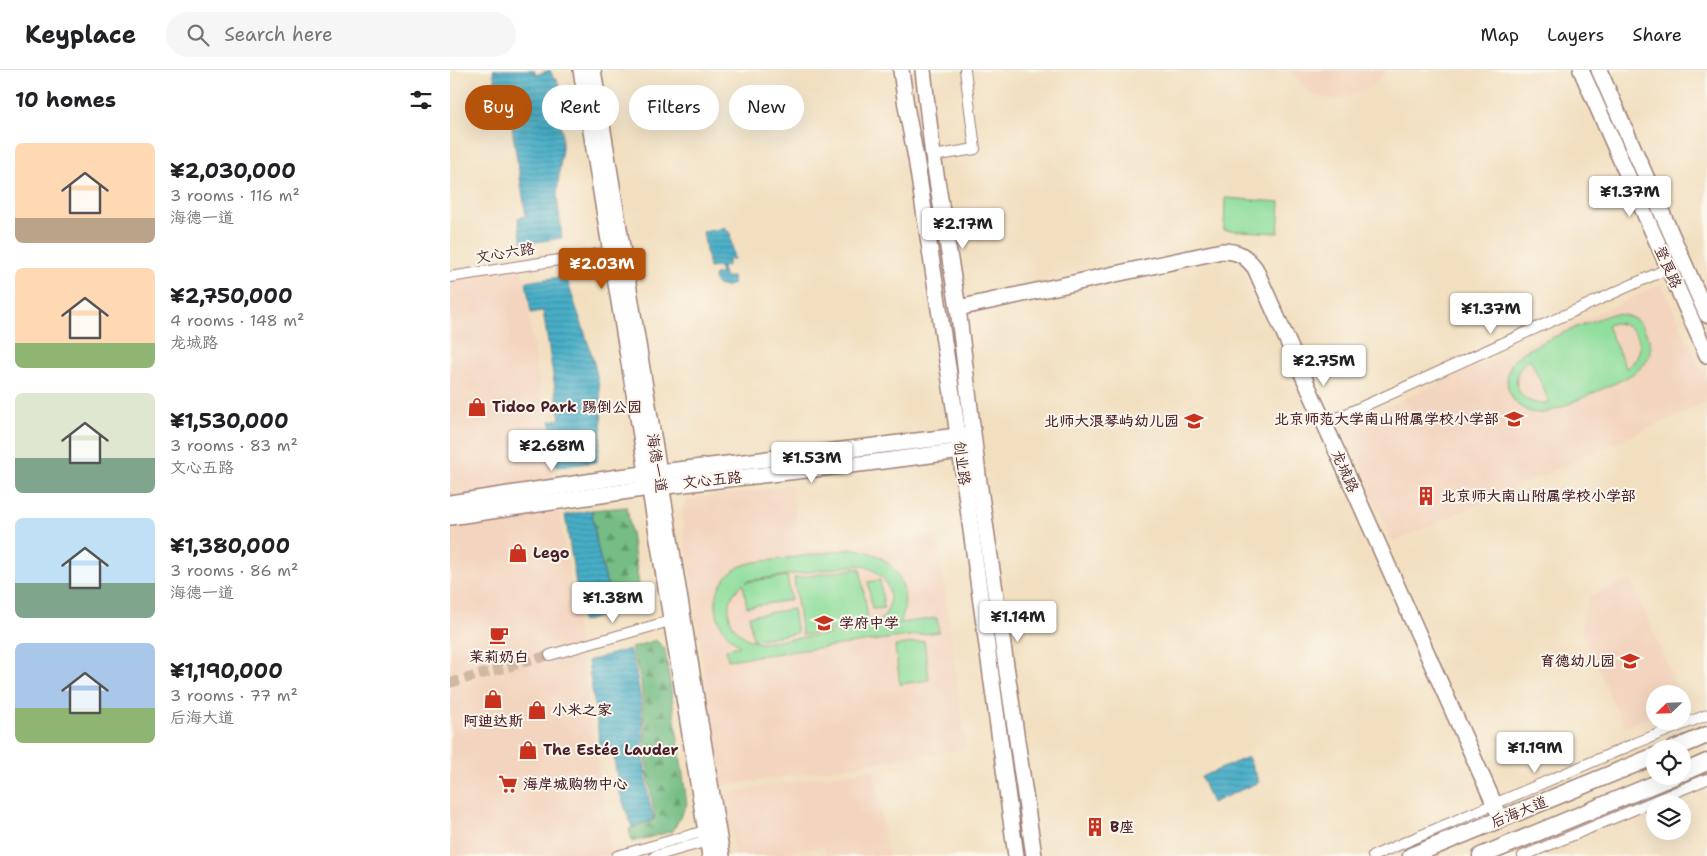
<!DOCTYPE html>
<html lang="en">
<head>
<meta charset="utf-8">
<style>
  :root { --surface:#fff; --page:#f6f6f6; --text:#202124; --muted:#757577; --line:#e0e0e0; --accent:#b45309 }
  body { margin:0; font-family:"Shantell Sans","LXGW WenKai TC",sans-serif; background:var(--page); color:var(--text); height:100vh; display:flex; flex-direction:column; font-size:19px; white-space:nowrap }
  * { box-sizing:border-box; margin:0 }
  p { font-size:16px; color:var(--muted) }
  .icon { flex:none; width:28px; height:28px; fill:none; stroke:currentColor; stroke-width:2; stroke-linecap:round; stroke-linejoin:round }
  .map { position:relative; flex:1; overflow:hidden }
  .panel { display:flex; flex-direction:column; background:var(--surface); width:450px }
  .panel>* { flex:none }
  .guide { position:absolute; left:15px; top:15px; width:475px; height:45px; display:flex; gap:10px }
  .needle { width:32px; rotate:247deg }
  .controls { position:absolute; left:1196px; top:615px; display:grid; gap:10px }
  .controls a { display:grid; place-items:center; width:45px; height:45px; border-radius:50%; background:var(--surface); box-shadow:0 5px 20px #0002; font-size:25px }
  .price { position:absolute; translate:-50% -42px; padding:0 11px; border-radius:5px; background:#fff; color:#222; font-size:16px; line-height:32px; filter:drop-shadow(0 1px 2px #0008) }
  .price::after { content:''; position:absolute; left:50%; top:30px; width:15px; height:11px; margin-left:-8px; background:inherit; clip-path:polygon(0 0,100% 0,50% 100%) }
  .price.current { background:var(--accent); color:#fff }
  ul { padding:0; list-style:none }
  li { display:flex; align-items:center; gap:15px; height:125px; padding:0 15px }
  li span { display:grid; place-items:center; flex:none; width:140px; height:100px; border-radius:8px; color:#555 }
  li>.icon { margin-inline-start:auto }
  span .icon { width:60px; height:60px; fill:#fffc; stroke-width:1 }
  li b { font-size:21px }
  h2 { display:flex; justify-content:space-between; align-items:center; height:60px; padding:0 15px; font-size:21px }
  .tag { padding:0 18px; border-radius:22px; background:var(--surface); box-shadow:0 5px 20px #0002; font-size:18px; line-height:45px }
  .tag.current { background:var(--accent); color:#fff }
  header { display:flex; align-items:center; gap:30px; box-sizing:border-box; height:70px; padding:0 25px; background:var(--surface); border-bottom:1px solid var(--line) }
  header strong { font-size:24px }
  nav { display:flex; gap:28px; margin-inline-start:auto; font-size:18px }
  .search { width:350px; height:45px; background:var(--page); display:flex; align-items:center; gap:12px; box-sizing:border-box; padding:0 18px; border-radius:28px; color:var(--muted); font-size:19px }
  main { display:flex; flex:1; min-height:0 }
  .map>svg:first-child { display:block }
  .built { fill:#f3d4be }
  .forest { fill:url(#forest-firs); stroke:#5f6e58 }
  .park { fill:#90de9c; stroke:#6d7e64; fill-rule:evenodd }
  .water { fill:url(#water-rules); stroke:#486679 }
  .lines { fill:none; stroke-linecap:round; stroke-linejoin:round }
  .street-tunnel { stroke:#d0b9a2; stroke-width:10; stroke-dasharray:10 5; stroke-linecap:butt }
  .street-casing { stroke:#9e7f76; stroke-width:12 }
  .secondary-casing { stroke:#9e7f76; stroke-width:18 }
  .primary-casing { stroke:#9e7f76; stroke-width:19 }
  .street { stroke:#fff; stroke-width:10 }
  .secondary { stroke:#fff; stroke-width:15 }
  .primary { stroke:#fff; stroke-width:16 }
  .labels { text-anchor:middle; stroke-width:4; stroke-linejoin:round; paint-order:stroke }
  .street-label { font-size:15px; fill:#4a1f2b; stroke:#fbf7ec }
  .poi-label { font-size:15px; font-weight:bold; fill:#4a1f2b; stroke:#fbf7ec; text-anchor:start }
</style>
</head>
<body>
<header>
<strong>Keyplace</strong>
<div class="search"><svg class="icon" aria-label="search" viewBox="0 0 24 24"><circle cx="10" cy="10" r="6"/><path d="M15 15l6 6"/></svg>Search here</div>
<nav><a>Map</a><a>Layers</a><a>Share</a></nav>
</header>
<main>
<section class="panel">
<h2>10 homes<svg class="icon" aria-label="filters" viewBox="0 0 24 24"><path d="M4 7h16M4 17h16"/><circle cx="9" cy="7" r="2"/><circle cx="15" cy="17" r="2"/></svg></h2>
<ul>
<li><span style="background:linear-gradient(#ffd9b3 75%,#b9a48a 0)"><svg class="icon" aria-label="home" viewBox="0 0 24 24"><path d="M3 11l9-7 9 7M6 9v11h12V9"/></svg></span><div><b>¥2,030,000</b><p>3 rooms · 116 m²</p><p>海德一道</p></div></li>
<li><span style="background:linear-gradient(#ffd9b3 75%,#8fb573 0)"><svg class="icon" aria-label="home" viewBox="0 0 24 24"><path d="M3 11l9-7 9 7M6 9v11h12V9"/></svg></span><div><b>¥2,750,000</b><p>4 rooms · 148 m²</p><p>龙城路</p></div></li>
<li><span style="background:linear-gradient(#dfe7d0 65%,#7fa58c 0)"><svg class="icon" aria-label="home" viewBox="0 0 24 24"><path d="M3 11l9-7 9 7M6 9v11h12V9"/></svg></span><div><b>¥1,530,000</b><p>3 rooms · 83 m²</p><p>文心五路</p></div></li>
<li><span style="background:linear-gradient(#bfe0f5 65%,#7fa58c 0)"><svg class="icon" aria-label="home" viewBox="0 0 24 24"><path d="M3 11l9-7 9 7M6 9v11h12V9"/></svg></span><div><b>¥1,380,000</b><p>3 rooms · 86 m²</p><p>海德一道</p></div></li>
<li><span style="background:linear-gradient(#a9c7e8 65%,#8fb573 0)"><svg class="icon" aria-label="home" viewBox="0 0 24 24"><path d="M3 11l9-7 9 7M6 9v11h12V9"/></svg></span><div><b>¥1,190,000</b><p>3 rooms · 77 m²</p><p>后海大道</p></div></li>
</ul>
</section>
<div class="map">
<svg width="1257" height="786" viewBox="0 0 1257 786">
  <defs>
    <pattern id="forest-firs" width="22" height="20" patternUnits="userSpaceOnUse" patternTransform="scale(1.25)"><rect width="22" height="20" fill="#74bd84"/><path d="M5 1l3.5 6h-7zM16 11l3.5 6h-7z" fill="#61996c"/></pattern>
    <pattern id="water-rules" width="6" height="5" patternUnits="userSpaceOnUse" patternTransform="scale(1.25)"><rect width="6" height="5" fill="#47aec7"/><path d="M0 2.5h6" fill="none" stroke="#3d8da2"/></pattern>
  </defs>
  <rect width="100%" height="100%" fill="#fbf7ec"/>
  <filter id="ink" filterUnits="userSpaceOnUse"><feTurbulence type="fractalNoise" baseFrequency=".02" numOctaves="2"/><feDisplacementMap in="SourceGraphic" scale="10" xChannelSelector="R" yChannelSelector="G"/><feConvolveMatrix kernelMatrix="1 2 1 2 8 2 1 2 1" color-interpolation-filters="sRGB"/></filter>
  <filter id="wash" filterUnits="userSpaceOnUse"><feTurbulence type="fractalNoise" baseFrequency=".0096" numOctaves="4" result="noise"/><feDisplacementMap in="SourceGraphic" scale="20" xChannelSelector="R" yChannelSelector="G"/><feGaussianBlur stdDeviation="1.12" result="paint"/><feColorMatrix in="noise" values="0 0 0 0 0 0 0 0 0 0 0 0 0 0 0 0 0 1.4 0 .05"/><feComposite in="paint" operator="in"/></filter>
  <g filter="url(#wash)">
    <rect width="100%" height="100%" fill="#f2dfc0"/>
    <g class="built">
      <polygon points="839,0 937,0 926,12 914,21 901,26 888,29 876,28 865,25 854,17"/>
      <polygon points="71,196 162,786 0,786 0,207"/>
      <polygon points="1212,214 1257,313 1257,332 943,472 892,357"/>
      <polygon points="341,416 351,482 487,464 516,679 271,716 231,440 238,429"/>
      <polygon points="1180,509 1230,624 1205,624 1205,644 1174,658 1131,558 1139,527"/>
      <polygon points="424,699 438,786 376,786 374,776 317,786 285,786 275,723"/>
    </g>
    <g class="forest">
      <path d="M177,437l15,97 -26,8c-11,-33 -21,-67 -24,-102z"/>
      <polygon points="206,570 215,579 237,734 223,761 182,772 179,759 205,749 198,707 191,611 181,578"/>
    </g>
    <g class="park">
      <polygon points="775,128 830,132 828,163 774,160"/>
      <path d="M1162,244c13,0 25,3 32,15 21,34 -15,48 -40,59 -12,6 -25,11 -38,17 -9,4 -19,9 -29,8 -27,-2 -39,-35 -22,-54 10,-12 80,-40 97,-45zM1163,253c27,0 37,31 13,45l-19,-42zM1080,289l19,42v1c-30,8 -45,-27 -19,-43z"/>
      <path d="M403,479c40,3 62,38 47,74l37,-5 2,14 -211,28 -2,-11 14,-3c-15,-11 -25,-25 -24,-45 0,-14 11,-27 23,-34 12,-6 28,-6 41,-8 25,-3 49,-7 73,-10zM408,495c38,6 44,51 7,64l-104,14c-32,-5 -44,-39 -18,-59l4,23 44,-7 -4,-24 -41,6 6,-2z"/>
      <polygon points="410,498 419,555 352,565 344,508"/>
      <polygon points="430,510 434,538 422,539 418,512"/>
      <polygon points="343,539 347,563 303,570 299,546"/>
      <polygon points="474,571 479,610 450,614 445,576"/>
    </g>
    <g class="water">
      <polygon points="43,0 84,0 86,5 100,0 104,9 107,9 111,23 105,25 112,61 112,77 107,125 112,168 72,174 68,148 76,146 61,52 52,53"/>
      <polygon points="274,158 280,163 284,189 278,189 278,196 272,197 274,206 276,207 282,207 284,209 283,214 275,217 267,215 264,209 265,204 271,204 269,197 259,198 253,162"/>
      <path d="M116,206c12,42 32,84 35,127 2,20 -1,39 -4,59l-40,5 -7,-46 10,-2 -17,-108 -12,2 -5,-31z"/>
      <path d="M142,440c3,35 13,69 24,102l-34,10 -17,-107z"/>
      <path d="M179,579c21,55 8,115 25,170l-22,8 -13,-36 -6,-41 -12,1 -13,-90z"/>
      <polygon points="798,687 809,712 762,733 751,707"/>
    </g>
  </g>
  <g filter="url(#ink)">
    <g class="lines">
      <polyline class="street-tunnel" points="0,613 100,585"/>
      <g class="street-casing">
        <g id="street">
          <polyline points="483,86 525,79 515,0"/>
          <polyline points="0,207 167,181"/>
          <polyline points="874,354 1219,198"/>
          <polyline points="100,585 227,549"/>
          <polyline points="167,786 262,759"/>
          <polyline points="205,786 261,770"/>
          <polyline points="923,786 1186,673 1257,645"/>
          <polyline points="1073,786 1257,709"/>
        </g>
      </g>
      <g class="secondary-casing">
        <g id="secondary">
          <polyline points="131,0 260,786"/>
          <polyline points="143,0 272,786"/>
          <polyline points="451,0 456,36 466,88 504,337 566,786"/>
          <polyline points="473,0 483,86 508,238 528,405 584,786"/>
          <polyline points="1131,0 1257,285"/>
          <polyline points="1149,0 1257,245"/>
          <path d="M508,238l264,-57c15,0 23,4 33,17l246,551"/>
          <polyline points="0,433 169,407 516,365"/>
          <polyline points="0,447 199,418 418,393 519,380"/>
        </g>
      </g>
      <g class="primary-casing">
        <g id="primary">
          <polyline points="1224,679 1257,665"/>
          <polyline points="1232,703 1257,692"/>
          <polyline points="961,786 1205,686"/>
          <polyline points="1031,786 1224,706"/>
        </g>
      </g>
      <use href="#street" class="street"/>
      <use href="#secondary" class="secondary"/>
      <use href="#primary" class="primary"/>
    </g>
  </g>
  <defs>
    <g id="shop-bare" transform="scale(1.5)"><path d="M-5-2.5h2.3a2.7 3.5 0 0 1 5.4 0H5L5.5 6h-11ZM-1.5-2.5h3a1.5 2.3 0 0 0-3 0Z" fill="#c8321e" stroke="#fbf7ec" stroke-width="2.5" paint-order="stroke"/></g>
    <g id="school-bare" transform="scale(1.5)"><path d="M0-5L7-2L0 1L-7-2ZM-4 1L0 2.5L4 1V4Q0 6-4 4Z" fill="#c8321e" stroke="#fbf7ec" stroke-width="2.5" paint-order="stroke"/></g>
    <g id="building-bare" transform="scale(1.5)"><path d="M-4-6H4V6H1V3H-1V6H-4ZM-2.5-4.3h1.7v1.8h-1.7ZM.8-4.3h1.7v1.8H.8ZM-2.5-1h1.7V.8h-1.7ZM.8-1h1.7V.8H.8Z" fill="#c8321e" stroke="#fbf7ec" stroke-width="2.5" paint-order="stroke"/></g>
    <g id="cafe-bare" transform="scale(1.5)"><path d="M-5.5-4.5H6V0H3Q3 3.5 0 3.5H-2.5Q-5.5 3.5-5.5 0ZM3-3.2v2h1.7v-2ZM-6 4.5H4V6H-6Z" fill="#c8321e" stroke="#fbf7ec" stroke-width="2.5" paint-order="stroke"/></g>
    <g id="supermarket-bare" transform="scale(1.5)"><path d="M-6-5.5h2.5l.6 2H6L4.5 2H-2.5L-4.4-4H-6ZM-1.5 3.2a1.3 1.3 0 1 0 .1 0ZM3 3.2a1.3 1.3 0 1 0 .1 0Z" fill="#c8321e" stroke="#fbf7ec" stroke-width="2.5" paint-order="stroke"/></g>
  </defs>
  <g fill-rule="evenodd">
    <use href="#shop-bare" x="27" y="337"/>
    <use href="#school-bare" x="1064" y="349"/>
    <use href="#school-bare" x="744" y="351"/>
    <use href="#building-bare" x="976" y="426"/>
    <use href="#shop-bare" x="68" y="483"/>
    <use href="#school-bare" x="374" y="553"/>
    <use href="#cafe-bare" x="49" y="565"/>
    <use href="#school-bare" x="1180" y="591"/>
    <use href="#shop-bare" x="43" y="629"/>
    <use href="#shop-bare" x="87" y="640"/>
    <use href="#shop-bare" x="78" y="680"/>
    <use href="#supermarket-bare" x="58" y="714"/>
    <use href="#building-bare" x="645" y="757"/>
  </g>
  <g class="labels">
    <g class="street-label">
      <text transform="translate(55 183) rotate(-9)" y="5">文心六路</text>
      <text transform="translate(1218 197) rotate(66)" y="5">登良路</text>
      <text transform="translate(207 393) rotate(81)" y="5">海德一道</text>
      <text transform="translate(512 393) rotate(83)" y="5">创业路</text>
      <text transform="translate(895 401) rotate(66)" y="5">龙城路</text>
      <text transform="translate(262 410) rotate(-6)" y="5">文心五路</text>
      <text transform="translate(1069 742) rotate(-22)" y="5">后海大道</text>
    </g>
    <g class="poi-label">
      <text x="42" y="342">Tidoo Park 踢倒公园</text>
      <text x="1049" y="354" text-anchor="end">北京师范大学南山附属学校小学部</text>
      <text x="729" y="356" text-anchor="end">北师大浪琴屿幼儿园</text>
      <text x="991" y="431">北京师大南山附属学校小学部</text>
      <text x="83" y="488">Lego</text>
      <text x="389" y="558">学府中学</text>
      <text x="49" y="592" text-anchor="middle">茉莉奶白</text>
      <text x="1165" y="596" text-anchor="end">育德幼儿园</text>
      <text x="102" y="645">小米之家</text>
      <text x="43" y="656" text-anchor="middle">阿迪达斯</text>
      <text x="93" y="685">The Estée Lauder</text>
      <text x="73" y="719">海岸城购物中心</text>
      <text x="660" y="762">B座</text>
    </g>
  </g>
</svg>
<div class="controls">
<a><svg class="needle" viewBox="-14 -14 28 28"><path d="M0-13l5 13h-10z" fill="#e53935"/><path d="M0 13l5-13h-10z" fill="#757577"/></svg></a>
<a><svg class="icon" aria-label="locate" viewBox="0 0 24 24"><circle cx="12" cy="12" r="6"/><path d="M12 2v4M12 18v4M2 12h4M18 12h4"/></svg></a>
<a><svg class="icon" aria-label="layers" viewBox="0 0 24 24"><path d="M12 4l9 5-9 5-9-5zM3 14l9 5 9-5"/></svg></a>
</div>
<b class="price" style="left:1180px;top:148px">¥1.37M</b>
<b class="price" style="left:513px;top:180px">¥2.17M</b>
<b class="price current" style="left:152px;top:220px">¥2.03M</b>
<b class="price" style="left:1041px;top:265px">¥1.37M</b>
<b class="price" style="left:874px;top:317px">¥2.75M</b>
<b class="price" style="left:102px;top:402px">¥2.68M</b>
<b class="price" style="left:362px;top:414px">¥1.53M</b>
<b class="price" style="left:163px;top:554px">¥1.38M</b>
<b class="price" style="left:568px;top:573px">¥1.14M</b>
<b class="price" style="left:1085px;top:704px">¥1.19M</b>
<div class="guide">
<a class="tag current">Buy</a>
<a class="tag">Rent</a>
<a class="tag">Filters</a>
<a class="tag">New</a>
</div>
</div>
</main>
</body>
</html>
